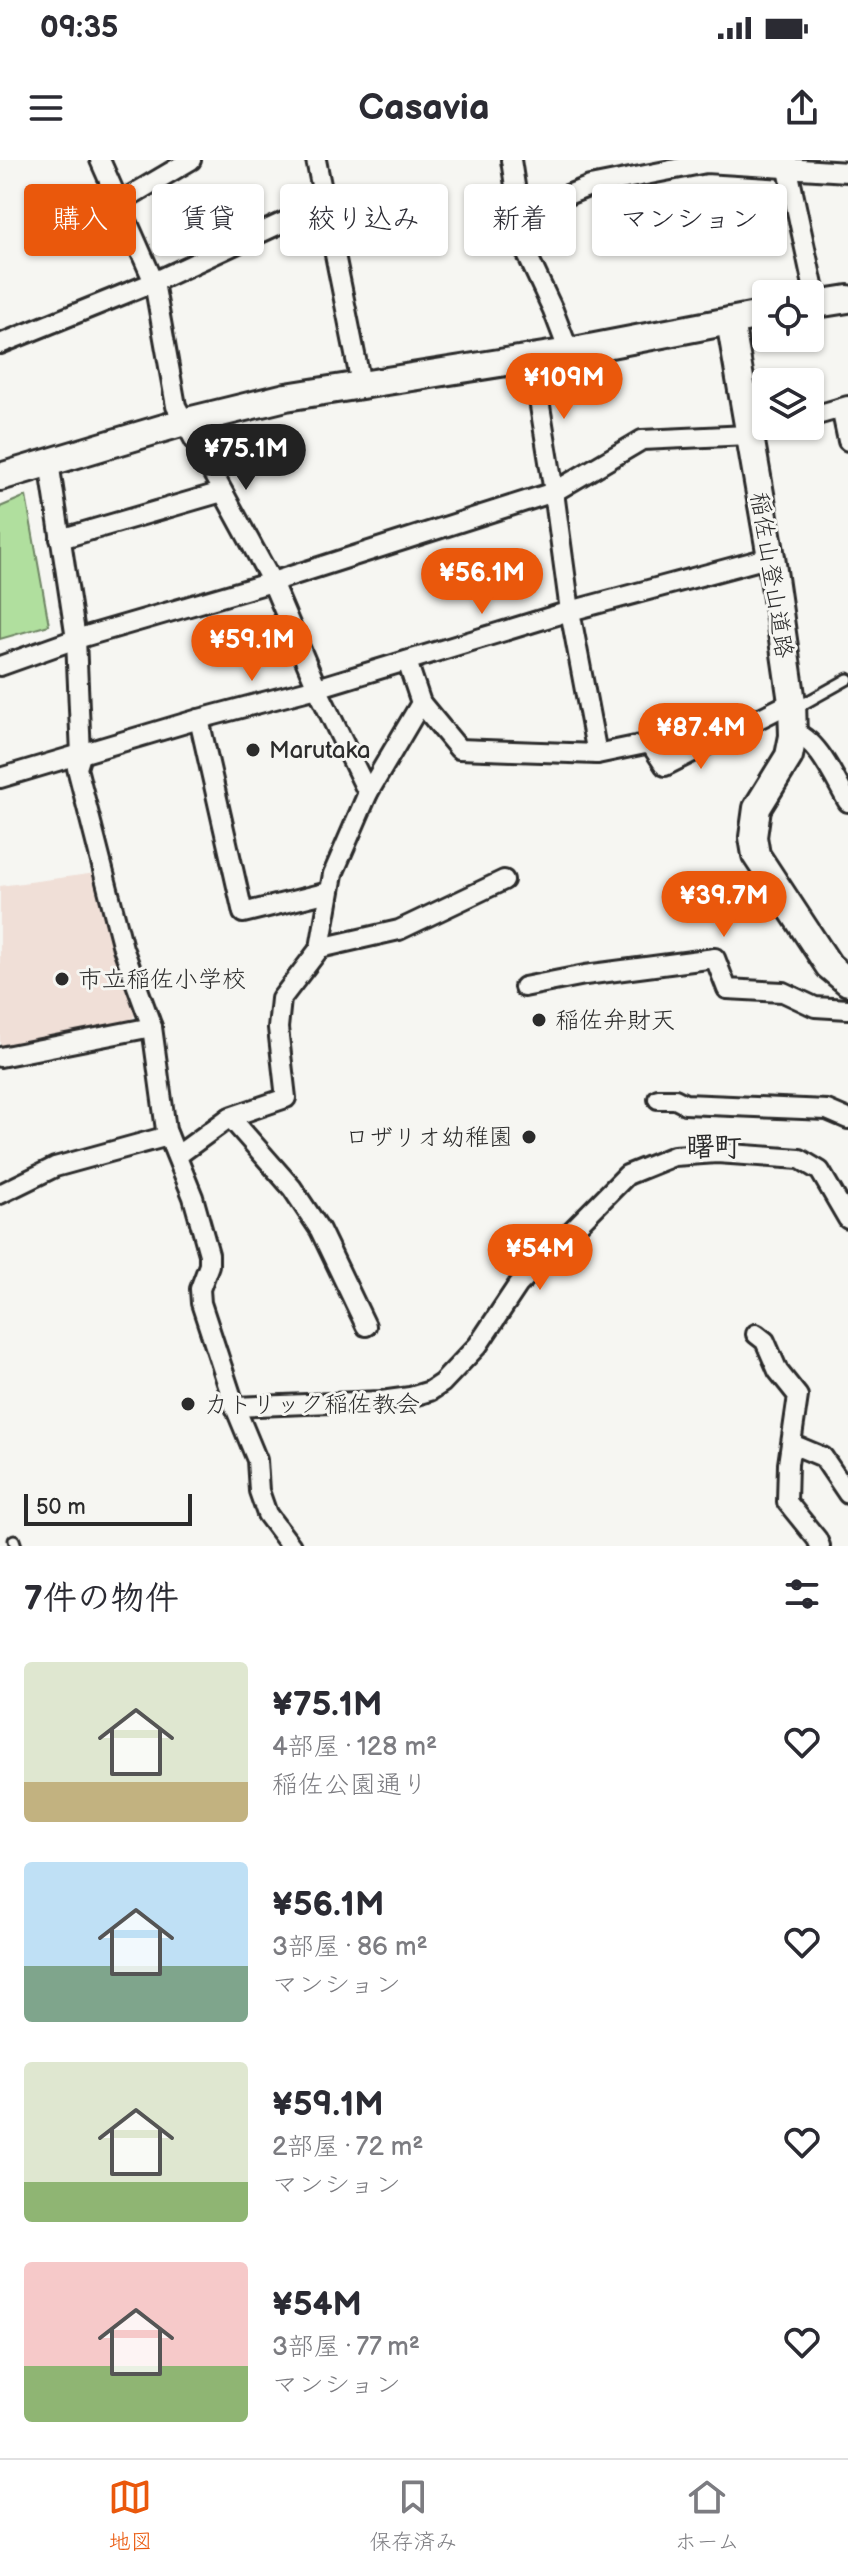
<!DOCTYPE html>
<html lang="ja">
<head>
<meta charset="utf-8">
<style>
  :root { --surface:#fff; --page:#f7f7f7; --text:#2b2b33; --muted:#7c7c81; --line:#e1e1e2; --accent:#ea580c }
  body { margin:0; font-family:"Balsamiq Sans","Klee One",sans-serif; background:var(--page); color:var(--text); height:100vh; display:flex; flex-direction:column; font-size:30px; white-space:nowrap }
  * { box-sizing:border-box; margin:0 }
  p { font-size:26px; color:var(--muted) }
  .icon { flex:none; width:44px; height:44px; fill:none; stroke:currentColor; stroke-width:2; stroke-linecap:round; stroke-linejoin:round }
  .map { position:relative; height:1386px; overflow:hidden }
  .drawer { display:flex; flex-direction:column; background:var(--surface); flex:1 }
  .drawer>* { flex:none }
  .top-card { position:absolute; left:24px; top:24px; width:800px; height:72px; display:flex; gap:16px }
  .controls { position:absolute; left:752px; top:120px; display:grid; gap:16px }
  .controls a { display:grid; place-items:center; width:72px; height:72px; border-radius:8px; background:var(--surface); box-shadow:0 2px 6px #0004; font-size:40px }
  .scale { position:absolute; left:24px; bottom:20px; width:168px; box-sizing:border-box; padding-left:8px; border:4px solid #2b2b2b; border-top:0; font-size:22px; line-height:28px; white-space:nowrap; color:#2b2b2b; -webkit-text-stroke:6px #f6f6f2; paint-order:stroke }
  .price { position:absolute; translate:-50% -68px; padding:0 18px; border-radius:28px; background:var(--accent); color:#fff; font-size:26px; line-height:52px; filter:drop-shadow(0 2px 4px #0008) }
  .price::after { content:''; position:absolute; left:50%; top:48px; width:24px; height:18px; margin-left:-12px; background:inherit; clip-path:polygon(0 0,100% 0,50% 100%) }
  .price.on { background:#222; color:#fff }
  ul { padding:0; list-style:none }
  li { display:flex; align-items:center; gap:24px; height:200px; padding:0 24px }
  li span { display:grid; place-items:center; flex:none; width:224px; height:160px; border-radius:8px; color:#555 }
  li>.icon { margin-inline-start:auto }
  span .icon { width:96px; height:96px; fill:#fffc; stroke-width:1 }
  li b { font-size:34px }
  h2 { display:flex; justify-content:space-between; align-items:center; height:96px; padding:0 24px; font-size:34px }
  .tag { padding:0 28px; border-radius:8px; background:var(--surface); box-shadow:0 2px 6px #0004; font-size:28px; line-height:72px }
  .tag.on { background:var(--accent); color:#fff }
  .status { display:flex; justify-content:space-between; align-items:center; height:56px; padding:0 40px; background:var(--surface); direction:ltr }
  .status svg { height:22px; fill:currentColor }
  header { display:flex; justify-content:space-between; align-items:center; height:104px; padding:0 24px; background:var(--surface); font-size:36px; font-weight:700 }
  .menu { display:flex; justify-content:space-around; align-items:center; height:112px; border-top:2px solid var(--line); background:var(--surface); font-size:22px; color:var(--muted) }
  .menu a { display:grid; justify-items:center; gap:4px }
  .menu .on { color:var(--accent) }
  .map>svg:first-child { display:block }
  .built { fill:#f0dfd7 }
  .green { fill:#b0df9e; stroke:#6e8564; stroke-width:2 }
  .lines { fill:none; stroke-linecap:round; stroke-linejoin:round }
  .lane-casing { stroke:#2b2b2b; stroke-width:15 }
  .street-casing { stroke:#2b2b2b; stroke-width:24 }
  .secondary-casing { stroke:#2b2b2b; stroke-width:32 }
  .lane { stroke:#f6f6f2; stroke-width:9 }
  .street { stroke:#f6f6f2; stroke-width:18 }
  .secondary { stroke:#f6f6f2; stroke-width:26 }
  .poi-dot { fill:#2b2b2b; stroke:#f6f6f2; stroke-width:3 }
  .labels { text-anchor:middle; stroke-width:6; stroke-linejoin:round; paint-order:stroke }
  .street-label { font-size:24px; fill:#2b2b2b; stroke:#f6f6f2 }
  .poi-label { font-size:24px; fill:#2b2b2b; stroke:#f6f6f2; text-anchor:start }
  .quarter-label { font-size:28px; font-weight:bold; fill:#2b2b2b; stroke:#f6f6f2 }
</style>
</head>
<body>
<div class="status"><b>09:35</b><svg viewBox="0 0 49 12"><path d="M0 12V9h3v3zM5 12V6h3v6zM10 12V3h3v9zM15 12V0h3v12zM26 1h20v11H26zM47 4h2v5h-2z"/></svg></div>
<header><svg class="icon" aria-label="menu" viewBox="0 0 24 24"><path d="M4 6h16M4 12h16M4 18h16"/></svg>Casavia<svg class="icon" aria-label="share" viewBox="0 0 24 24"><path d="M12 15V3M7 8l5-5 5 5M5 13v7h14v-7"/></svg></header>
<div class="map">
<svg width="848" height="1386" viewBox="0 0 848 1386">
  <rect width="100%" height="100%" fill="#f6f6f2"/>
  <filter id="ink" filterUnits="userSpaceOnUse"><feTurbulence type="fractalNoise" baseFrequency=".0125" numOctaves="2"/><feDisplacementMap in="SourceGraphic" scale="16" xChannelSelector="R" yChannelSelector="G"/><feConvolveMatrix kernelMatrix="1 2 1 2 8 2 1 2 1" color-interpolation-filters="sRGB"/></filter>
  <g filter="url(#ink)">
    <polygon class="built" points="96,713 114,783 136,854 128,863 0,889 0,726"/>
    <polygon class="green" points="26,336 49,465 0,479 0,347"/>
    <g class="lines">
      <g class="lane-casing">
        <g id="lane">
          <polyline points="796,548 848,519"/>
          <polyline points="14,1380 16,1386"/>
        </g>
      </g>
      <g class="street-casing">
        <g id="street">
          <polyline points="100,0 154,122 176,246 272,422 317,528 368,633"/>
          <polyline points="316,0 361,224"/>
          <polyline points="511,0 525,90 553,150 569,192"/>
          <polyline points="786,0 817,144"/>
          <polyline points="118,43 191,0"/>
          <polyline points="520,54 590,26 706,3 848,12"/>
          <polyline points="0,184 154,122 325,43"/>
          <polyline points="532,197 554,332 570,451 597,594"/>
          <polyline points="841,248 848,281"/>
          <polyline points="810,257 848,246"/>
          <polyline points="49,302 76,479 81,595 77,608 123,788 152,867 166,970 193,1037 209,1094 209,1105 200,1129 201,1143 235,1247 257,1300 259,1331 267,1354 291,1386"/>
          <polyline points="60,379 222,332"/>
          <polyline points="407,501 421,543 459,589 597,594 650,583 665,606 792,542"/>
          <polyline points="0,506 76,479 272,422 554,332 642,280 748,275 778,266"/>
          <polyline points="199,559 243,753 329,732"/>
          <path d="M793,572c25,7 42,48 55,70"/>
          <polyline points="0,618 199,559 317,528 570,451 771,397"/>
          <polyline points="320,788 399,770 504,720"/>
          <polyline points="524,827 585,815 715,798 727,829 783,832 815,847 848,849"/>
          <polyline points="0,897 152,867"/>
          <polyline points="658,939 675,939 685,944 827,950 848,959"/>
          <polyline points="230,957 292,1028 320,1070 366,1166"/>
          <polyline points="178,995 230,957 286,938 278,868 281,839 320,788 333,714 368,633 421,543"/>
          <polyline points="0,1034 55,1007 168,976"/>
          <polyline points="756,1174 765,1181 778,1211 798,1236 788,1304 787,1342 817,1379 820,1386"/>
          <polyline points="235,1247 381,1241 410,1237 430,1231 442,1223 478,1185 518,1125 627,1015 674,996 717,993 800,999 820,1011 848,1059"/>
          <polyline points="792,1284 823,1297 848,1334"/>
        </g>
      </g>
      <g class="secondary-casing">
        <g id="secondary">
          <polyline points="810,145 848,139"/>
          <polyline points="730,161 771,397 792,542 793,576 789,596 757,648 753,677 756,695 829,806 848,822"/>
          <polyline points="0,317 184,262 286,237 569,192 766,154"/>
        </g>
      </g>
      <use href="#lane" class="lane"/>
      <use href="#street" class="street"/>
      <use href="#secondary" class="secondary"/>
    </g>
  </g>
  <g class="poi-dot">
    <circle cx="253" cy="590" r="8"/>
    <circle cx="62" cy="819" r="8"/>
    <circle cx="539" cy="860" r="8"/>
    <circle cx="529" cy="977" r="8"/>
    <circle cx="188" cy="1244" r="8"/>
  </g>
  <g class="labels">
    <g class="street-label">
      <text transform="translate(772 415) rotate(81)" y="8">稲佐山登山道路</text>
    </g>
    <g class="poi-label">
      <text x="269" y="598">Marutaka</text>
      <text x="78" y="827">市立稲佐小学校</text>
      <text x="555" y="868">稲佐弁財天</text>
      <text x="513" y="985" text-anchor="end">ロザリオ幼稚園</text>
      <text x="204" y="1252">カトリック稲佐教会</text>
    </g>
    <g class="quarter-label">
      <text x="714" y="996">曙町</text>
    </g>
  </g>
</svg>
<div class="controls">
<a><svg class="icon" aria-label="locate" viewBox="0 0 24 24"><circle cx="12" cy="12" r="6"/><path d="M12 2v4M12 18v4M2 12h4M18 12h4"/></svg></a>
<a><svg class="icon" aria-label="layers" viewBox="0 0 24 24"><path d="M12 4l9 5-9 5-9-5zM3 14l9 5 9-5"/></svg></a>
</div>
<div class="scale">50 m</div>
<b class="price" style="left:564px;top:261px">¥109M</b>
<b class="price on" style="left:246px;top:332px">¥75.1M</b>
<b class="price" style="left:482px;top:456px">¥56.1M</b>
<b class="price" style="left:252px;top:523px">¥59.1M</b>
<b class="price" style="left:701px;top:611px">¥87.4M</b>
<b class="price" style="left:724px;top:779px">¥39.7M</b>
<b class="price" style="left:540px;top:1132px">¥54M</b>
<div class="top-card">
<a class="tag on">購入</a>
<a class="tag">賃貸</a>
<a class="tag">絞り込み</a>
<a class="tag">新着</a>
<a class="tag">マンション</a>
</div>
</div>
<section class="drawer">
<h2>7件の物件<svg class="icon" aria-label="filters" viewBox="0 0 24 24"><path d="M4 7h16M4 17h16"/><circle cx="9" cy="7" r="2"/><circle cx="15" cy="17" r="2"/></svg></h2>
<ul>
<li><span style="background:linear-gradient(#dfe7d0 75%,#c2b280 0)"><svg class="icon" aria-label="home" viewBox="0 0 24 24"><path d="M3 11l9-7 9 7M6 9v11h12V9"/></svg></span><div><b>¥75.1M</b><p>4部屋 · 128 m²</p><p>稲佐公園通り</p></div><svg class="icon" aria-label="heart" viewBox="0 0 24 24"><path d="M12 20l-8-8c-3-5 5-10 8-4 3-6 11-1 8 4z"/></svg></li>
<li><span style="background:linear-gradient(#bfe0f5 65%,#7fa58c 0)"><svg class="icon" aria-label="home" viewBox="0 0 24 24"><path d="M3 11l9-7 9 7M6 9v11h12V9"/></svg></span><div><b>¥56.1M</b><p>3部屋 · 86 m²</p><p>マンション</p></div><svg class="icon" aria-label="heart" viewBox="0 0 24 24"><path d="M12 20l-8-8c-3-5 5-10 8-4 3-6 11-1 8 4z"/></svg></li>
<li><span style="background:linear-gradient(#dfe7d0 75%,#8fb573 0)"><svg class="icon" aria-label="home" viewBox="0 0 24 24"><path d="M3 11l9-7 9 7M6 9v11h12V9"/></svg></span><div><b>¥59.1M</b><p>2部屋 · 72 m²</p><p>マンション</p></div><svg class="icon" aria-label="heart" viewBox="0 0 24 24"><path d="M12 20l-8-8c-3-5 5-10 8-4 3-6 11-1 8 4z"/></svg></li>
<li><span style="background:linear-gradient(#f6c9c9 65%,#8fb573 0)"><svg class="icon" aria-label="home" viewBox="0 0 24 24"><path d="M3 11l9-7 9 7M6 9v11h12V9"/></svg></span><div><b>¥54M</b><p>3部屋 · 77 m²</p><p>マンション</p></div><svg class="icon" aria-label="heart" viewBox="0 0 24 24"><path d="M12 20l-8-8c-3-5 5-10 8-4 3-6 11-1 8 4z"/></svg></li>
</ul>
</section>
<nav class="menu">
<a class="on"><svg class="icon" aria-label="map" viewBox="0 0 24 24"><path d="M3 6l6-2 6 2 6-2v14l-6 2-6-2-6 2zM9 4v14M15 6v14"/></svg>地図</a>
<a><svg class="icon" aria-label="saved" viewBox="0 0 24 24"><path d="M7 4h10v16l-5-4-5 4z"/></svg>保存済み</a>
<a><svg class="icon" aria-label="home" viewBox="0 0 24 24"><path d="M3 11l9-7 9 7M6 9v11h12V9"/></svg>ホーム</a>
</nav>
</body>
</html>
